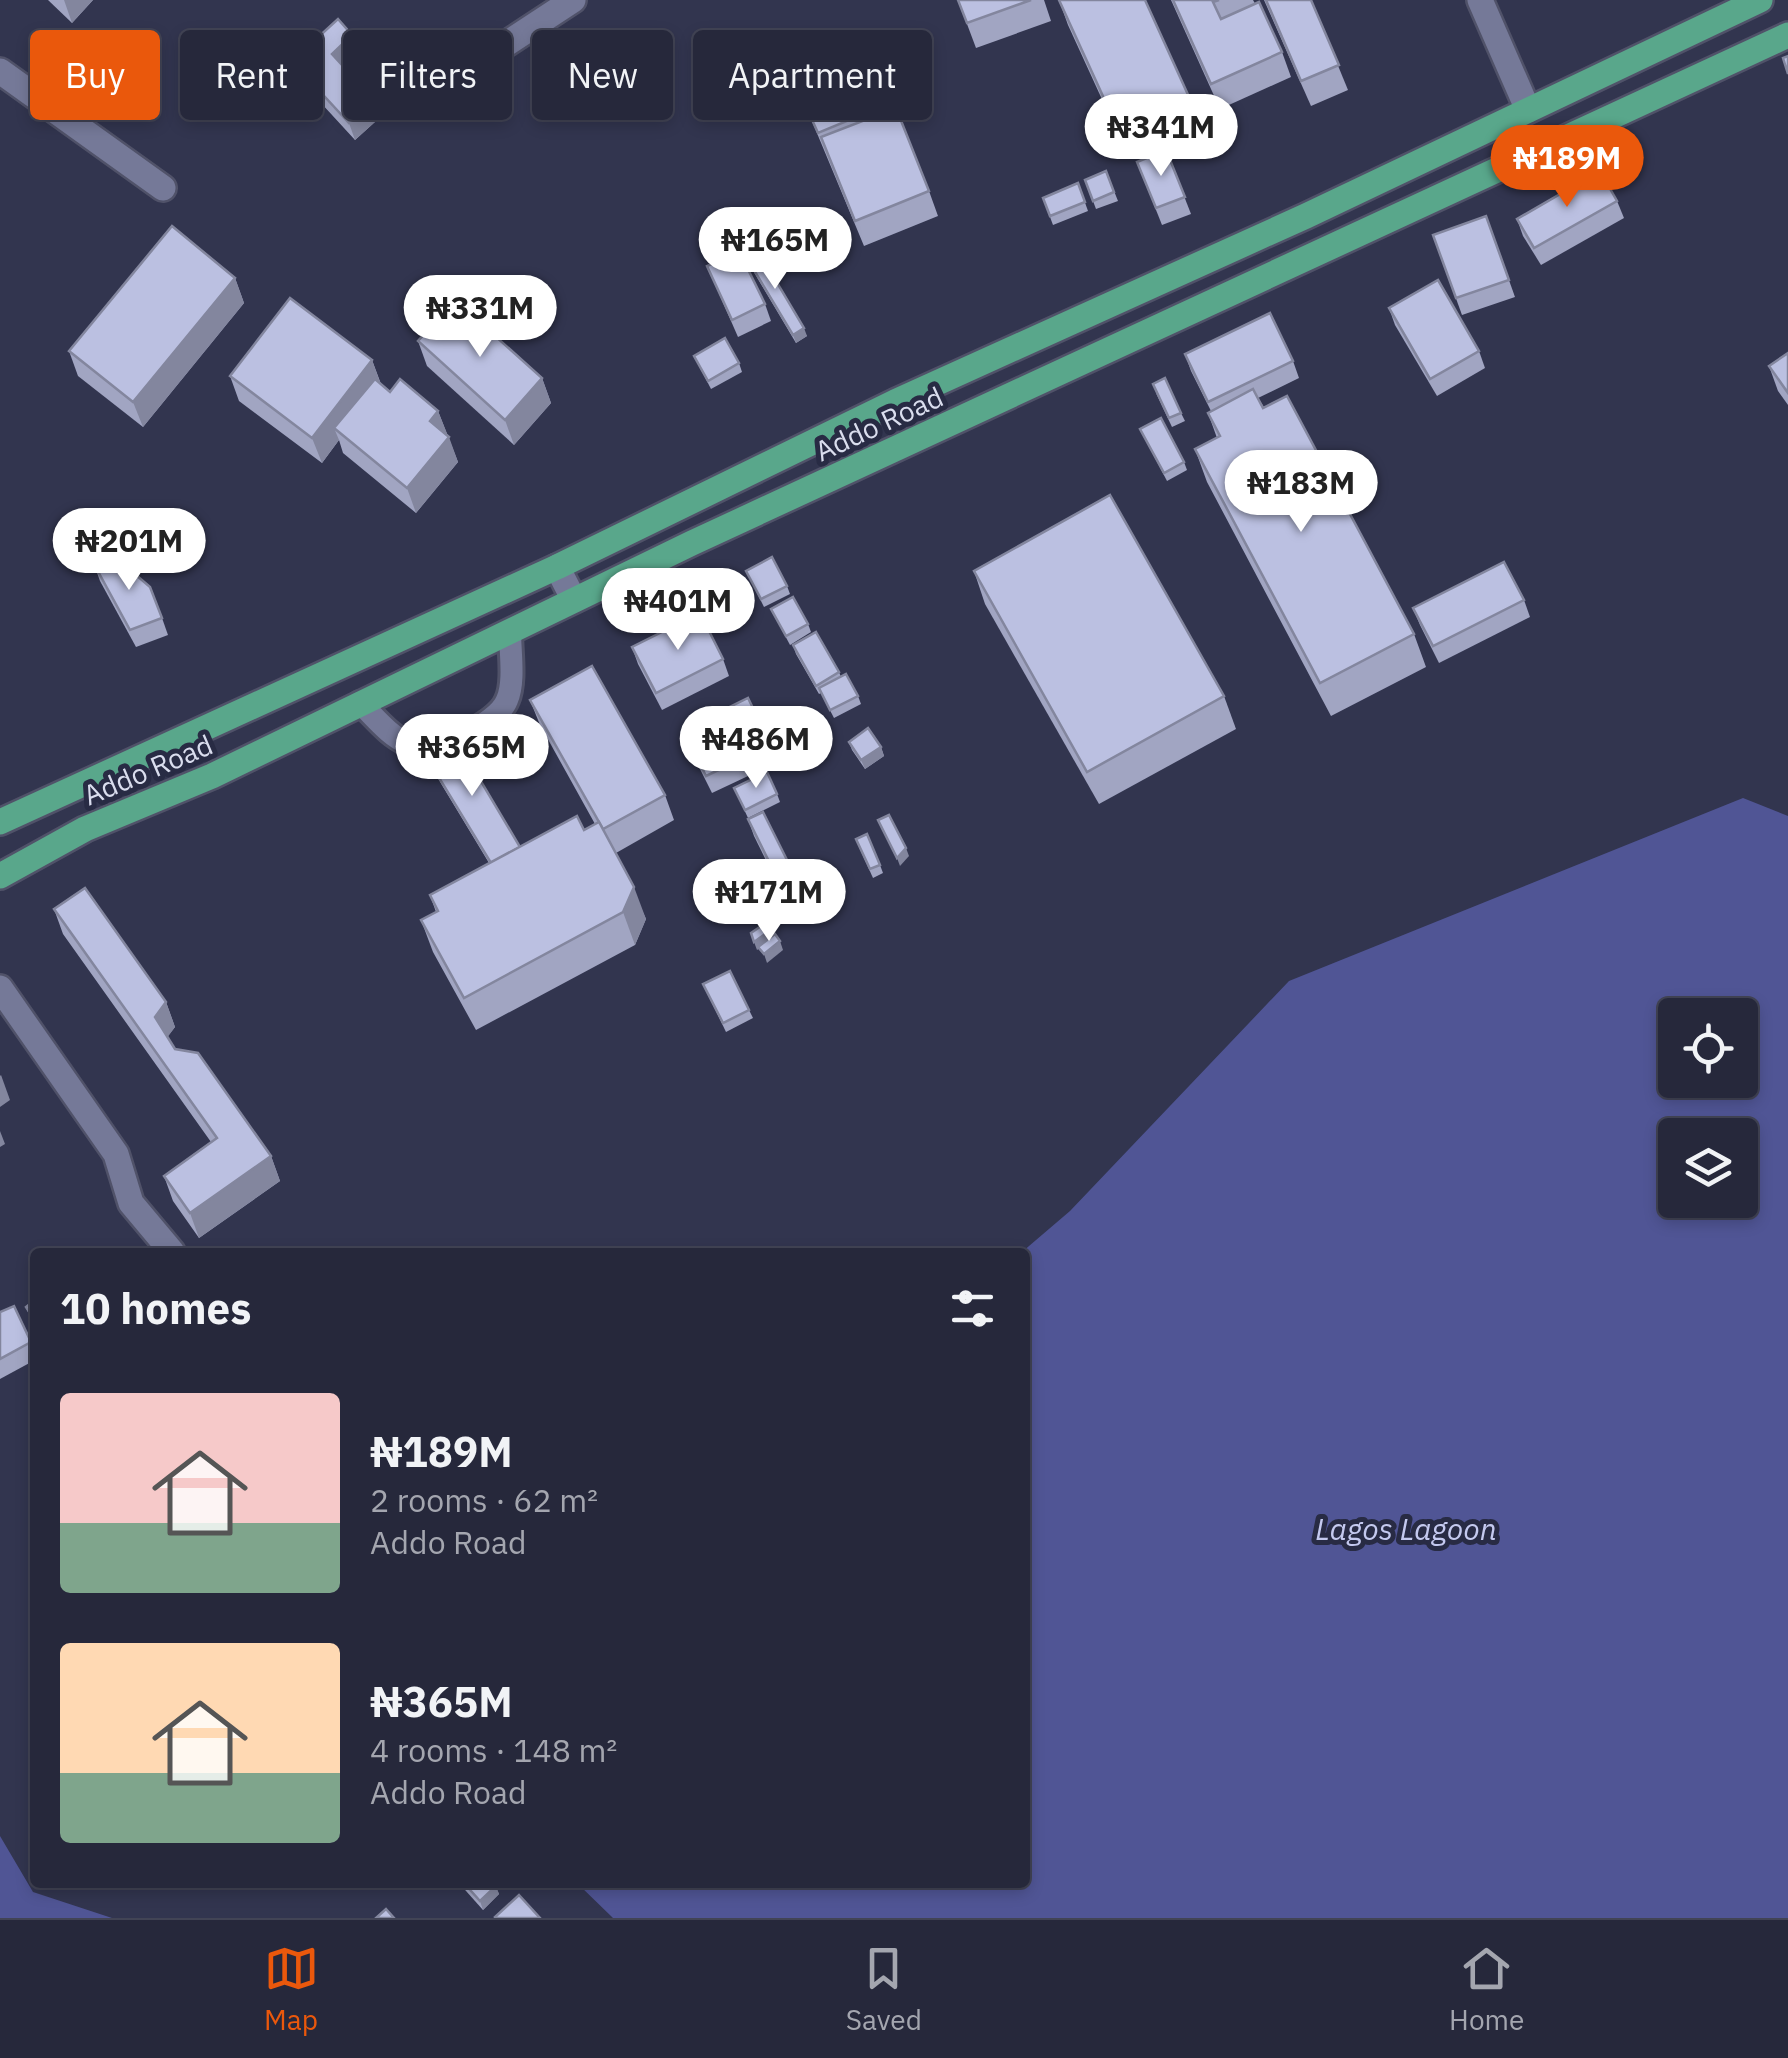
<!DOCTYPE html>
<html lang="en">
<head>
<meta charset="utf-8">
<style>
  :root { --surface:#26283b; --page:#323446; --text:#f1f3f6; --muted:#a4a6af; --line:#424455; --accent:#ea580c }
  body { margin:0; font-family:"IBM Plex Sans",sans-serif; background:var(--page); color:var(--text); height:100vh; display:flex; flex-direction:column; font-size:38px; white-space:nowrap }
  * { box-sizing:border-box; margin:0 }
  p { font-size:32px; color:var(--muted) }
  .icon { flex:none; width:55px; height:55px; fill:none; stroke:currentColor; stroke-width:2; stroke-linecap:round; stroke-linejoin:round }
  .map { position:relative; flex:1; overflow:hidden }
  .side { position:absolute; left:30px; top:1248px; width:1000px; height:640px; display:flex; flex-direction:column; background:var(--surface); border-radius:10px; box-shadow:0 5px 15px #0003,0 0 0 2px var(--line) }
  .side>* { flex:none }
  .top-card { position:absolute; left:30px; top:30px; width:1000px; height:90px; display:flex; gap:20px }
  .fabs { position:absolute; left:1658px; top:998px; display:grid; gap:20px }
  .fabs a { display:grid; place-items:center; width:100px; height:100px; border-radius:10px; background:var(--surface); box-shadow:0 5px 15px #0003,0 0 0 2px var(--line); font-size:50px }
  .price { position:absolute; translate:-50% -85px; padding:0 22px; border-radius:35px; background:#fff; color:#222; font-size:32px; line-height:65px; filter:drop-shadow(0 2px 5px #0008) }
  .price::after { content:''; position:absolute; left:50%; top:60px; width:30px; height:22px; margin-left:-15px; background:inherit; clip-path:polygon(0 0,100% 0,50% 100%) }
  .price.active { background:var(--accent); color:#fff }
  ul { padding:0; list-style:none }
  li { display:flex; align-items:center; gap:30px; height:250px; padding:0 30px }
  li span { display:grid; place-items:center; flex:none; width:280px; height:200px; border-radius:10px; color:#555 }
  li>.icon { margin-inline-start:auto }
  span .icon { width:120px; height:120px; fill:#fffc; stroke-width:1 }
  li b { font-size:42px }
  h2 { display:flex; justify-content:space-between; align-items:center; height:120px; padding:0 30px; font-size:42px }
  .tag { padding:0 35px; border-radius:10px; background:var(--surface); box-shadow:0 5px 15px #0003,0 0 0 2px var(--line); font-size:35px; line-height:90px }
  .tag.active { background:var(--accent); color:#fff }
  .tab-bar { display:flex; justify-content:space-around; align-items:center; height:140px; border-top:2px solid var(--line); background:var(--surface); font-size:28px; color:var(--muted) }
  .tab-bar a { display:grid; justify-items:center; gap:5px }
  .tab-bar .active { color:var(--accent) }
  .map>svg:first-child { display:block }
  .water { fill:#505595; fill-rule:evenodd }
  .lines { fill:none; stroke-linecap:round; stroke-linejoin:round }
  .service-casing { stroke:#505269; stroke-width:28 }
  .minor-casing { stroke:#505269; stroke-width:30 }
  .secondary-casing { stroke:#505269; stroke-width:30 }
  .primary-casing { stroke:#505269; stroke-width:30 }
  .service { stroke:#757998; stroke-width:22 }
  .minor { stroke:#757998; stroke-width:25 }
  .secondary { stroke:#757998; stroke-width:25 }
  .primary { stroke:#59a78b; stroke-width:25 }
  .wall { fill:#a1a5c2 }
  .shaded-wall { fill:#83869e }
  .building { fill:#bbc0e1; stroke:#83869e; stroke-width:2.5 }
  .labels { text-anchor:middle; stroke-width:10; stroke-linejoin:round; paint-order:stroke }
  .street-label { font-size:28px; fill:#daddee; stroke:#282b44 }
  .water-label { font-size:30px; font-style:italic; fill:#c4c9ef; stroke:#282b44 }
</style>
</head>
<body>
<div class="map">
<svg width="1788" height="1918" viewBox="0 0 1788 1918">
  <rect width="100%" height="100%" fill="#32354f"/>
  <g class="water">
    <path d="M1743,798l45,18v1102h-1175l-36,-35 448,-1v-630h-3l48,-41 219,-230zM1675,1015h65v65h-65zM1675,1135h65v65h-65z"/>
    <polygon points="0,1836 33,1892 112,1918 0,1918"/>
  </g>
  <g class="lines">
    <g class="service-casing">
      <path id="service" d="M360,703c14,13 29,33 47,40 25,10 90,-17 100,-43 8,-18 3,-48 3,-69"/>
    </g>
    <g class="minor-casing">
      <g id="minor">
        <polyline points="1480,0 1528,110"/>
        <polyline points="0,71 163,188"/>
        <polyline points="453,79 573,0"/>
        <polyline points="0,988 116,1154 131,1203 172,1252"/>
      </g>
    </g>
    <g class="secondary-casing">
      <polyline id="secondary" points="557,567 574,600"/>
    </g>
    <g class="primary-casing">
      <g id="primary">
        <polyline points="0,822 557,567 895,402 1306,216 1760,0"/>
        <polyline points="0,876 85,829 212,776 692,543 1788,35"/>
      </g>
    </g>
    <use href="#service" class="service"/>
    <use href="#minor" class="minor"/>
    <use href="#secondary" class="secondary"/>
    <use href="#primary" class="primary"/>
  </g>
  <g class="wall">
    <polygon points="48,0 93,0 72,23"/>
    <polygon points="958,0 1044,0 1051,21 976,48"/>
    <polygon points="1059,0 1189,97 1198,123 1127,154 1068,25"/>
    <polygon points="1171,0 1253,0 1282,52 1291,77 1220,109"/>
    <polygon points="1264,0 1311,0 1348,90 1311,106"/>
    <polygon points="352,35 358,52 349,62 396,103 355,140 298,78 292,61"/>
    <polygon points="870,74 886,112 929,191 938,216 864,246 804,102"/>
    <polygon points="1166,150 1191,214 1162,225 1137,162"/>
    <polygon points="1106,171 1118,201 1096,209 1085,180"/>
    <polygon points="1078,183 1088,211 1053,225 1043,198"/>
    <polygon points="1617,201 1624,218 1541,265 1523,236 1517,219"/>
    <polygon points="1486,216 1515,297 1462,315 1433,235"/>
    <polygon points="745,255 807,336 796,343 749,264"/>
    <polygon points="707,266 765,304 771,321 738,337"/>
    <polygon points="235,278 244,303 143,427 78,376 69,351"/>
    <polygon points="1389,308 1479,351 1485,368 1437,396 1395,325"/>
    <polygon points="418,341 542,378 551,403 514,445 427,366"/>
    <polygon points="1788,353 1788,405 1778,391 1769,366"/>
    <polygon points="1185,354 1293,361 1299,378 1258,398 1414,634 1426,667 1331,716 1207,482 1195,449 1217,438 1208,413 1211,411 1191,371"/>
    <polygon points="694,356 739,363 742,372 711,389"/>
    <polygon points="372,360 381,384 390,392 438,411 458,462 416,513 343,453 339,440 322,463 239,401 230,376"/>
    <polygon points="1156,393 1181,413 1185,421 1172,427"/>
    <polygon points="1140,429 1184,462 1187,470 1167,481"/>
    <polygon points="94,564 162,618 168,635 136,647 100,581"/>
    <polygon points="746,571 787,586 790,594 764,607"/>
    <polygon points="974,571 1224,696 1236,729 1099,804 985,604"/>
    <polygon points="1524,600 1530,617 1439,663 1420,625 1413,608"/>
    <polygon points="771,609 808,624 811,632 790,645"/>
    <polygon points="793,645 839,672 841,677 858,696 861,704 834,718 821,693 819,694 796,654"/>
    <polygon points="632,647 723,659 729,676 662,710 638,664"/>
    <polygon points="530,700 665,795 674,820 616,853 646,919 635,945 476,1030 433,952 421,920 436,912 430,895 489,863 428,762 424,753 520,847 584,830 595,824 540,725"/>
    <polygon points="683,730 771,745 778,762 712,793 689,747"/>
    <polygon points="849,742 881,747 884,756 865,769 852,750"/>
    <polygon points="734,788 777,794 780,802 748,818"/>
    <polygon points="748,819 804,894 810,911 795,919 754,836"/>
    <polygon points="859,847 880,865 883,873 873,878"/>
    <polygon points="54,909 166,1002 175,1027 167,1037 175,1049 271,1156 280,1181 199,1238 173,1201 164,1176 211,1142 63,934"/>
    <polygon points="703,984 749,1010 753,1018 726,1032"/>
    <polygon points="35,1300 35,1329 26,1307"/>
    <polygon points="0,1312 31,1342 35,1352 35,1360 0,1379"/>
    <polygon points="458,1882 493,1882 499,1894 483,1910"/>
  </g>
  <g class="shaded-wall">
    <polygon points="64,0 93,0 72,23"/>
    <polygon points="352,35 358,52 338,71 332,54"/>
    <polygon points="390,86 396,103 355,140 349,123"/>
    <polygon points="235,278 244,303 143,427 133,402"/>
    <polygon points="804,328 807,336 796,343 793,335"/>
    <polygon points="372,360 381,385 334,428 339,440 322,463 312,438"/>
    <polygon points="542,378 551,403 514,445 505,420"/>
    <polygon points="438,411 448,436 430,421"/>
    <polygon points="449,437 458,462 416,513 407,488"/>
    <polygon points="881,747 884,756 865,769 861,760"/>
    <polygon points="906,848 909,856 900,866 897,858"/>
    <polygon points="634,887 646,919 635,945 623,912"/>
    <polygon points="772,929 776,938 757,950 754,942"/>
    <polygon points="780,941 783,950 767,963 764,954"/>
    <polygon points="166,1002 175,1027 164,1042 155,1017"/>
    <polygon points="1,1075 10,1100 0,1107 0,1076"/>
    <polygon points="0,1131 5,1144 0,1147"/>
    <polygon points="271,1156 280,1181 199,1238 190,1213"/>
    <polygon points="496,1886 499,1894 483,1910 480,1901"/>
  </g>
  <g class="building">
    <polygon points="958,0 1031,0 967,23"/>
    <polygon points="1059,0 1145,0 1189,97 1118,129"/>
    <polygon points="1173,0 1219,0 1213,2 1221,19 1259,2 1282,52 1211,84"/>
    <polygon points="1266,0 1311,0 1339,65 1301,81"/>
    <polygon points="338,19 352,35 332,54 342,65 361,55 390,86 349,123 292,61"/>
    <polygon points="1788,56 1788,74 1783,58"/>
    <polygon points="870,74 883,106 818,133 804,102"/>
    <polygon points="896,108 929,191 855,221 821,137"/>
    <polygon points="1166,150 1185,197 1156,208 1137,162"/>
    <polygon points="1106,171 1114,192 1093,201 1085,180"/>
    <polygon points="1600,171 1617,201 1534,248 1517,219"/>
    <polygon points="1078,183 1085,202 1050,216 1043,198"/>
    <polygon points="1486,216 1509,280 1456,298 1433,235"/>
    <polygon points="172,226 235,278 133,402 69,351"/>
    <polygon points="757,249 804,328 793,335 745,255"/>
    <polygon points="739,251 765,304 732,320 707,266"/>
    <polygon points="1438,280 1479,351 1430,379 1389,308"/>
    <polygon points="290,298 372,360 312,438 230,376"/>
    <polygon points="455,300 542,378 505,420 418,341"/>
    <polygon points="1270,313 1293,361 1208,402 1185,354"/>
    <polygon points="725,338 739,363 708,381 694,356"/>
    <polygon points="1788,353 1788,393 1769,366"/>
    <polygon points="1165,378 1181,413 1169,418 1153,384"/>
    <polygon points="375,379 390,392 400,379 438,411 430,421 449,437 407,488 334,428"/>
    <polygon points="1253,389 1263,408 1287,396 1414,634 1320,683 1195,449 1220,436 1208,413"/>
    <polygon points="1161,418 1184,462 1164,473 1140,429"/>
    <polygon points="1110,495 1224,696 1087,772 974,571"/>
    <polygon points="113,555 150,587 162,618 130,630 94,564"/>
    <polygon points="772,557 787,586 761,599 746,571"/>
    <polygon points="1504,562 1524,600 1433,646 1413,608"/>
    <polygon points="793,597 808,624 786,636 771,609"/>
    <polygon points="700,613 723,659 656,693 632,647"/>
    <polygon points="816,632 839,672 816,686 793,645"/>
    <polygon points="592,666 665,795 603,829 530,700"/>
    <polygon points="846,674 858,696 830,710 819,688"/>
    <polygon points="748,698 771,745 706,776 683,730"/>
    <polygon points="868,728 881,747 861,760 849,742"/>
    <polygon points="454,736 520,847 491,863 424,753"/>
    <polygon points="767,772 777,794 745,810 734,788"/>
    <polygon points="763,812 804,894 789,902 748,819"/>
    <polygon points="889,815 906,848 897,858 878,820"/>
    <polygon points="577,816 584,830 599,822 634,887 623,912 464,998 421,920 438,911 430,895"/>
    <polygon points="867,834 880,865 870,869 856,839"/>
    <polygon points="85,888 166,1002 155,1017 175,1049 198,1053 271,1156 190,1213 164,1176 217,1138 54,909"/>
    <polygon points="767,922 772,929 754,942 751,933"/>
    <polygon points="775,934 780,941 764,954 758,947"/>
    <polygon points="730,971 749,1010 723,1023 703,984"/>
    <polygon points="35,1300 35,1321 26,1307"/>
    <polygon points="14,1306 31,1342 0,1359 0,1312"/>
    <polygon points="463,1882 493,1882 496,1886 480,1901"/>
    <polygon points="519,1895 540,1918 496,1918 495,1917"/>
    <polygon points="386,1909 394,1918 376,1918"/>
  </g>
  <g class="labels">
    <g class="street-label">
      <text transform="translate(879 424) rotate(-25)" y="10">Addo Road</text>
      <text transform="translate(148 770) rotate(-23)" y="10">Addo Road</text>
    </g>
    <g class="water-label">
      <text x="1406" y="1540">Lagos Lagoon</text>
    </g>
  </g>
</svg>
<div class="fabs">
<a><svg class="icon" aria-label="locate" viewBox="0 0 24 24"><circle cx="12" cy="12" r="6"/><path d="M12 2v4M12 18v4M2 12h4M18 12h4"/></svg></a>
<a><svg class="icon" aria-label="layers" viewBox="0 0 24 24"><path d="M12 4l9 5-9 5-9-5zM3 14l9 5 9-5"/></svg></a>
</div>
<b class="price" style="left:1161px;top:179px">₦341M</b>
<b class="price active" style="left:1567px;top:210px">₦189M</b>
<b class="price" style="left:775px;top:292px">₦165M</b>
<b class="price" style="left:480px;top:360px">₦331M</b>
<b class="price" style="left:1301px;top:535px">₦183M</b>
<b class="price" style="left:129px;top:593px">₦201M</b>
<b class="price" style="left:678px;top:653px">₦401M</b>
<b class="price" style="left:756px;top:791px">₦486M</b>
<b class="price" style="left:472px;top:799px">₦365M</b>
<b class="price" style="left:769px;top:944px">₦171M</b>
<div class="top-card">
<a class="tag active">Buy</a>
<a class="tag">Rent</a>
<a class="tag">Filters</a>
<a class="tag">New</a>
<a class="tag">Apartment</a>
</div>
<section class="side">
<h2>10 homes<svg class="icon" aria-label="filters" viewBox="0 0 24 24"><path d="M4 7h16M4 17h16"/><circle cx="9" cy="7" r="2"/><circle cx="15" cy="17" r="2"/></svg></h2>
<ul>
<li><span style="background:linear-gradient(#f6c9c9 65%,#7fa58c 0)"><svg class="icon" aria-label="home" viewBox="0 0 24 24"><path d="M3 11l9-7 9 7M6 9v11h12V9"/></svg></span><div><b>₦189M</b><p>2 rooms · 62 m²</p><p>Addo Road</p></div></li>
<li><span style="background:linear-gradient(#ffd9b3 65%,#7fa58c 0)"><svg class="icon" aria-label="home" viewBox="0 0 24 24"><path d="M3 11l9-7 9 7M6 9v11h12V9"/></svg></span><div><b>₦365M</b><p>4 rooms · 148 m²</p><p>Addo Road</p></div></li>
</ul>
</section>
</div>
<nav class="tab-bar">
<a class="active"><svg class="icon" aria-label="map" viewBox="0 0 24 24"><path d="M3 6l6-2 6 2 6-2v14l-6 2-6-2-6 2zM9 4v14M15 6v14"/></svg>Map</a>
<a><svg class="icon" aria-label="saved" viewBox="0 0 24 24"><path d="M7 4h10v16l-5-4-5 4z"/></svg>Saved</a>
<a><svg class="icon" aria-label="home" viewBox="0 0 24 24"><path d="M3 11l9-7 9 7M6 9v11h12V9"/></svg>Home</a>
</nav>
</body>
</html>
